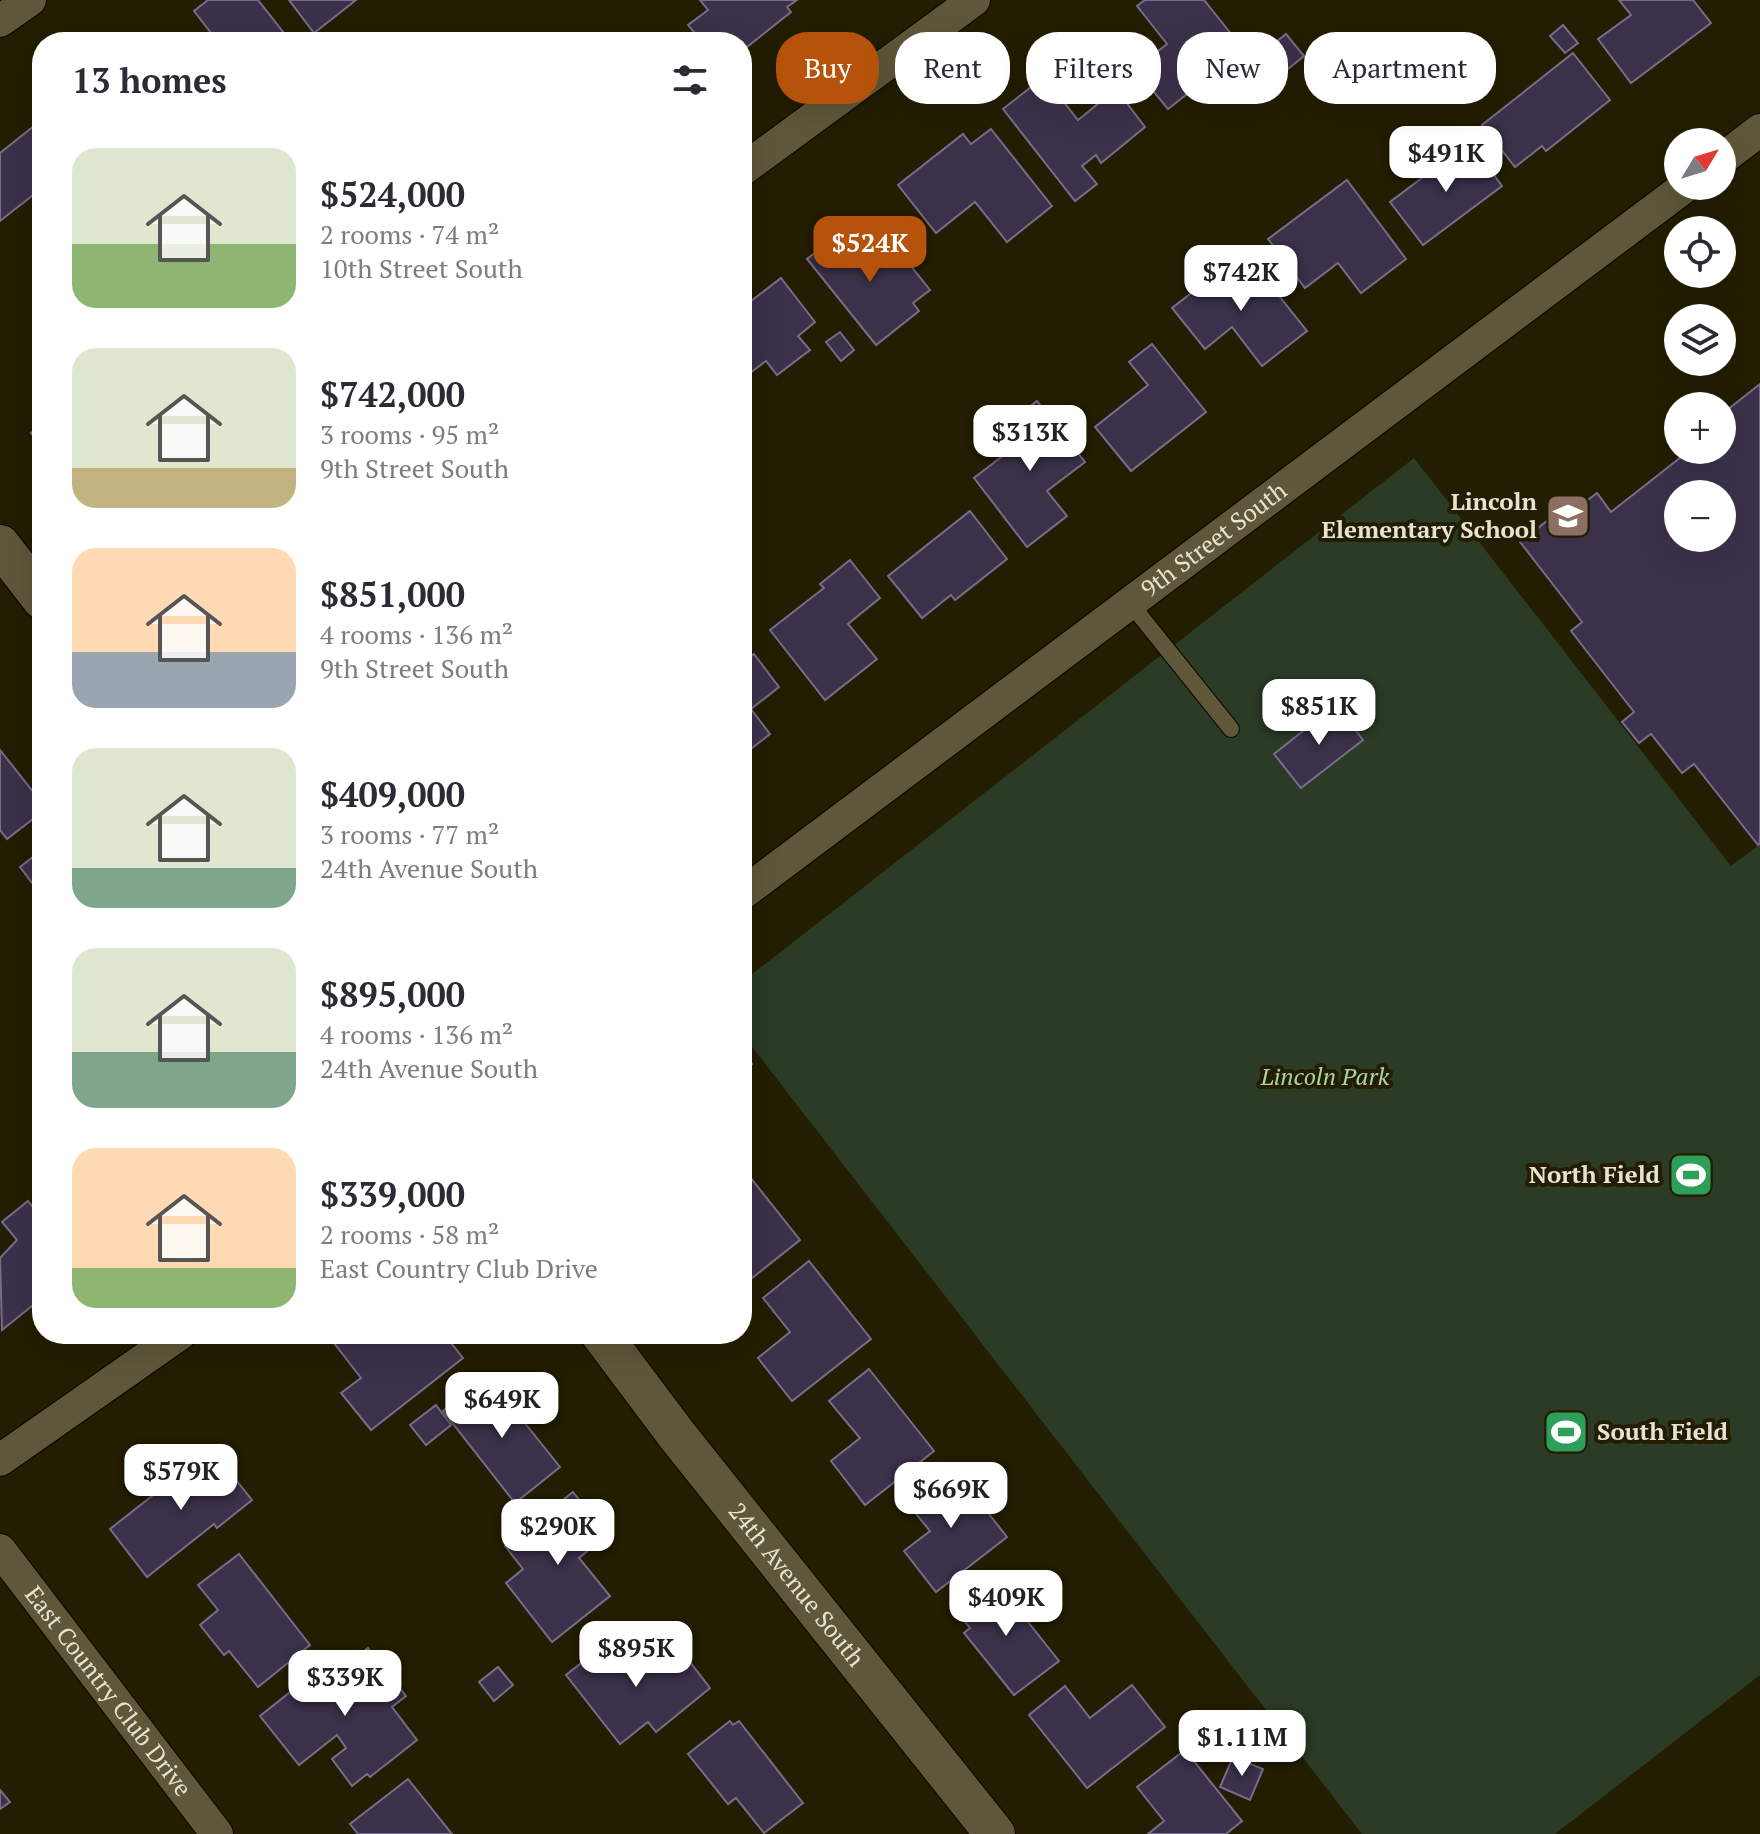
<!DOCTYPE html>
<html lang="en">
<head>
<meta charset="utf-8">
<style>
  :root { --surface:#fff; --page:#f2f2f3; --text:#2b2b33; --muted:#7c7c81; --accent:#b45309 }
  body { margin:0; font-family:"PT Serif",serif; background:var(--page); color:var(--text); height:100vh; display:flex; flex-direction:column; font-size:30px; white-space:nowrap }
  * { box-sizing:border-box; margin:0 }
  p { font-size:26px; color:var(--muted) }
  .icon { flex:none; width:44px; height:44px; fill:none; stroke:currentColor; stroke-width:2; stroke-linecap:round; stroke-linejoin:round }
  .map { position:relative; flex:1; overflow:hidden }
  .drawer { position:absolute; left:32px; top:32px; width:720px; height:1312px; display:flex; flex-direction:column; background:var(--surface); border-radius:32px; box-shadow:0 8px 32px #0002 }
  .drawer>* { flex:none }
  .top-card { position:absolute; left:776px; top:32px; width:760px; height:72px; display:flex; gap:16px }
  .needle { width:52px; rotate:52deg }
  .fabs { position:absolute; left:1664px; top:128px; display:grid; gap:16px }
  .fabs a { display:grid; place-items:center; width:72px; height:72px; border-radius:50%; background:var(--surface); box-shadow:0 8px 32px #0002; font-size:40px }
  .price { position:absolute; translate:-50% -68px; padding:0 18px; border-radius:16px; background:#fff; color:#222; font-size:26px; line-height:52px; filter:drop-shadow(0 2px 4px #0008) }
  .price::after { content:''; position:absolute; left:50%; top:48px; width:24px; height:18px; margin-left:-12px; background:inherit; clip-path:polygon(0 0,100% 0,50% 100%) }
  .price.on { background:var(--accent); color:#fff }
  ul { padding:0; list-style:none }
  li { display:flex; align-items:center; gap:24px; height:200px; padding:0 40px }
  li span { display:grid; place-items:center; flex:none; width:224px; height:160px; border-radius:24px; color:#555 }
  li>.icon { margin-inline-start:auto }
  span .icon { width:96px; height:96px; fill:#fffc; stroke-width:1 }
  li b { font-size:34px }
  h2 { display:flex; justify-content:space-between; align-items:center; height:96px; padding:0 40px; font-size:34px }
  .pill { padding:0 28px; border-radius:32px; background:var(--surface); box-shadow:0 8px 32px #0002; font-size:28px; line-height:72px }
  .pill.on { background:var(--accent); color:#fff }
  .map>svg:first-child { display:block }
  .green { fill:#2b3b26 }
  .building { fill:#3b314a; stroke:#776c89; stroke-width:2; fill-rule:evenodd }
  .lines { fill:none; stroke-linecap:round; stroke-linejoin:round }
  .service-casing { stroke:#0c0600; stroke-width:18 }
  .minor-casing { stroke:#0c0600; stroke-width:34 }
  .tertiary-casing { stroke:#0c0600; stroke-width:42 }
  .service { stroke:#5e5739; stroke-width:16 }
  .minor { stroke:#5e5739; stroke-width:32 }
  .tertiary { stroke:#5e5739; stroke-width:40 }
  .labels { text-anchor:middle; stroke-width:8; stroke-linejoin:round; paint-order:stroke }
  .poi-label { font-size:24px; font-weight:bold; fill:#e7e3d2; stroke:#231d01; text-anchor:end }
  .street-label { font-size:24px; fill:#e7e3d2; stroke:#231d01 }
  .park-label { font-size:24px; font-style:italic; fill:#acd4a0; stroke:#231d01 }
</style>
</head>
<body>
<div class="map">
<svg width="1760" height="1834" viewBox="0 0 1760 1834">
  <rect width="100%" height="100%" fill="#231d01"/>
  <polygon class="green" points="1414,458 1731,866 1760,844 1760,1675 1555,1834 1362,1834 742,1034 742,982"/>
  <g class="building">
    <polygon points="208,0 258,0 291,42 218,42 194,11"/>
    <polygon points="289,0 356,0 314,33"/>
    <polygon points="700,0 797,0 787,7 791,12 742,51 742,42 702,42 688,25 708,10"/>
    <polygon points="1145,0 1204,0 1236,40 1199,70 1206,79 1168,109 1135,69 1167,44 1137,6"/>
    <polygon points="1619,0 1693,0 1711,23 1631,83 1598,39 1631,15"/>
    <polygon points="1563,25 1578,43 1565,53 1550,36"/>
    <polygon points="1286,34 1304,56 1284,72 1266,50"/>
    <polygon points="1573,53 1610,100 1546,151 1542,146 1515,167 1482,125"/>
    <polygon points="1044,77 1078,120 1116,89 1145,127 1101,163 1096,155 1082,166 1097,184 1075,201 1003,109"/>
    <polygon points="39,122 42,126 42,188 0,221 0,153"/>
    <polygon points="991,129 1052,206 1007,242 975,202 936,233 898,185 963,134 971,144"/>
    <polygon points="1470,142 1502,186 1423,245 1390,202"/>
    <polygon points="1347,180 1406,259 1361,293 1338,263 1305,288 1268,239"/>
    <polygon points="851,225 882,264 899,251 930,290 913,303 919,311 876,345 807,259"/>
    <polygon points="1252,262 1307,331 1262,366 1232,327 1205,349 1172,308 1221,270 1229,280"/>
    <polygon points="781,278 815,322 798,336 810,350 777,375 766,361 742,379 742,308"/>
    <polygon points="840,332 854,350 841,361 826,342"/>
    <polygon points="1152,344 1206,412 1131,471 1095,427 1148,385 1129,362"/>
    <path d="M1760,384v459l-2,2 -64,-81 -12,9 -31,-39 -12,9 -17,-21 12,-10 -63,-81 11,-9 -62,-80 55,-43 5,7 17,-13 14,19 79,-62h32v-36zM1678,494h44v44h-44z"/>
    <polygon points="1037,401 1085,462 1047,491 1067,516 1027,547 974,478 1009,451 996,433"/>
    <polygon points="42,425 42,446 31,433"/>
    <polygon points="970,511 1007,559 955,600 951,595 922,618 888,576"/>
    <polygon points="850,560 880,598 848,624 877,659 825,700 770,630 824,588 820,584"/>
    <polygon points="754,654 779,687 751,709 770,734 742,756 742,664"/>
    <polygon points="1336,705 1363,740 1301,788 1274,754"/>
    <polygon points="0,750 42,803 42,812 7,839 0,830"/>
    <polygon points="42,850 42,896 20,867"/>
    <polygon points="742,1051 752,1064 742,1072"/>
    <polygon points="742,1167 800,1240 742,1286"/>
    <polygon points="28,1201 42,1219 42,1298 2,1330 0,1258 17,1240 2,1222"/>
    <polygon points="809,1261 871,1339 792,1401 758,1358 790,1332 763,1298"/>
    <polygon points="327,1334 395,1334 398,1338 403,1334 444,1334 463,1358 371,1430 341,1393 361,1378"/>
    <polygon points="869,1369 934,1451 865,1505 831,1461 860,1438 829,1401"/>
    <polygon points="485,1378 501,1399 504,1397 560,1467 515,1503 443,1411"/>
    <polygon points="436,1405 451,1425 426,1445 410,1425"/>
    <polygon points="209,1446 252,1500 217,1528 214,1524 147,1577 110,1529 176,1477 174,1474"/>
    <polygon points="952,1467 1007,1537 936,1592 904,1551 930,1531 907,1503"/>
    <polygon points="573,1492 607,1535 579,1558 610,1596 552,1642 506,1583 523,1569 505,1546"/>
    <polygon points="239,1554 310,1645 258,1687 229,1651 224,1655 200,1625 218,1610 198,1585"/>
    <polygon points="994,1579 1059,1661 1014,1695 964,1633 970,1628 956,1610"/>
    <polygon points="613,1638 637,1668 643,1663 651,1672 680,1649 710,1688 656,1732 648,1722 620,1744 566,1675"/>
    <polygon points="368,1648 406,1696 392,1707 417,1740 370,1777 367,1774 352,1786 332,1759 346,1748 337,1735 299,1765 260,1716 308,1678 317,1689"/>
    <polygon points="498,1667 513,1685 494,1701 479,1682"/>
    <polygon points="1132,1685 1165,1727 1087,1788 1029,1715 1065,1686 1090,1718"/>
    <polygon points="730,1721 733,1725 739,1721 803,1803 764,1833 736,1798 728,1804 688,1754"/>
    <polygon points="1185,1750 1242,1821 1226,1834 1148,1834 1164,1821 1137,1787"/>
    <polygon points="1233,1757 1263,1769 1250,1800 1220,1787"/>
    <polygon points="408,1779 452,1834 358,1834 350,1824"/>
    <polygon points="0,1790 10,1802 0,1809"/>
  </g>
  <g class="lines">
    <g class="service-casing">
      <polyline id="service" points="1130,603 1231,729"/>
    </g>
    <g class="minor-casing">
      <g id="minor">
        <polyline points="0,21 30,0"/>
        <polyline points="1722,159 1760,130"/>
        <polyline points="742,170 974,0"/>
        <path id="s1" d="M742,894l944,-708"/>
        <polyline points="0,1460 180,1334"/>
        <path id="s2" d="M0,1550l217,284"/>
      </g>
    </g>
    <g class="tertiary-casing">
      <g id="tertiary">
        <polyline points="0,545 42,599"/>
        <path id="s3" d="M601,1334l75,100 319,400"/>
      </g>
    </g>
    <use href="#service" class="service"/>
    <use href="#minor" class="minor"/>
    <use href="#tertiary" class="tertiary"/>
  </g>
  <defs>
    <g id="school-square" transform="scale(2.3)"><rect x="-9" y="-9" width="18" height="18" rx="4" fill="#8d6e63" stroke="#231d01"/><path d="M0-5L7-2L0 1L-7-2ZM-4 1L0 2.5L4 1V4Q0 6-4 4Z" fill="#fff"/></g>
    <g id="stadium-square" transform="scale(2.3)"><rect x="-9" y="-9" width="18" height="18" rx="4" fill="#2e9e5b" stroke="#231d01"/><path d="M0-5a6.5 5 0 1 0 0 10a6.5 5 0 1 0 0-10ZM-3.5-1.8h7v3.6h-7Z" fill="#fff"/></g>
  </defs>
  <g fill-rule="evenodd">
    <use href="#school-square" x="1568" y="516"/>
    <use href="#stadium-square" x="1691" y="1175"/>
    <use href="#stadium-square" x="1566" y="1432"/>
  </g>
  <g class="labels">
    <g class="poi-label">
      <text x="1537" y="510">Lincoln<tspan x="1537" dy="28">Elementary School</tspan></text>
      <text x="1660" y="1183">North Field</text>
      <text x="1597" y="1440" text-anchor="start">South Field</text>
    </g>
    <g class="street-label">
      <text dy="8" stroke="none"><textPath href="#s1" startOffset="590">9th Street South</textPath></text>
      <text dy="8" stroke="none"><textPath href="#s3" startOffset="318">24th Avenue South</textPath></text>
      <text dy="8" stroke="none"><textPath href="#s2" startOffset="178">East Country Club Drive</textPath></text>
    </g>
    <g class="park-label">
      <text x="1325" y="1085">Lincoln Park</text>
    </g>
  </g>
</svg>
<div class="fabs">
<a><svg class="needle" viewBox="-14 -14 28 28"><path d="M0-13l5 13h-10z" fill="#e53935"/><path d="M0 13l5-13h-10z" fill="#7c7c81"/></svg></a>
<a><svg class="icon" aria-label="locate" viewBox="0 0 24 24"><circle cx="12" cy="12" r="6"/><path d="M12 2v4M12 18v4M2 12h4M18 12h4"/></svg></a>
<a><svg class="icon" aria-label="layers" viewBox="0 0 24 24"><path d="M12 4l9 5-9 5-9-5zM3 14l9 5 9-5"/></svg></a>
<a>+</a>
<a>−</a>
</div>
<b class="price" style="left:1446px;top:194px">$491K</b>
<b class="price on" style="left:870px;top:284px">$524K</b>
<b class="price" style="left:1241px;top:313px">$742K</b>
<b class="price" style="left:1030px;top:473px">$313K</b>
<b class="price" style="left:1319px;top:747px">$851K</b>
<b class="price" style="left:502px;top:1440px">$649K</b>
<b class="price" style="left:181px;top:1512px">$579K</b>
<b class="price" style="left:951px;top:1530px">$669K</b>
<b class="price" style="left:558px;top:1567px">$290K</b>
<b class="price" style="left:1006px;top:1638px">$409K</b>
<b class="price" style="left:636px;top:1689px">$895K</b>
<b class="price" style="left:345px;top:1718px">$339K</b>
<b class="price" style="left:1242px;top:1778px">$1.11M</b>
<div class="top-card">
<a class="pill on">Buy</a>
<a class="pill">Rent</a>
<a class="pill">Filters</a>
<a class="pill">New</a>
<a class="pill">Apartment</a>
</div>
<section class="drawer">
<h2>13 homes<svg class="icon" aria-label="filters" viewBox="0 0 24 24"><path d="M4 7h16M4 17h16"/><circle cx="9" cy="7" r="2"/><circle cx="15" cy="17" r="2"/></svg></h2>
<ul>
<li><span style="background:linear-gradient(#dfe7d0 60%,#8fb573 0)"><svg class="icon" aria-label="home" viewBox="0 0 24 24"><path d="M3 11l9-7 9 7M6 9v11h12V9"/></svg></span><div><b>$524,000</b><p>2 rooms · 74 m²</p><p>10th Street South</p></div></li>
<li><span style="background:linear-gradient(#dfe7d0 75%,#c2b280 0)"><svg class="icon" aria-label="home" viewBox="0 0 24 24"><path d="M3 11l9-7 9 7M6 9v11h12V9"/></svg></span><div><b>$742,000</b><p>3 rooms · 95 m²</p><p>9th Street South</p></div></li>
<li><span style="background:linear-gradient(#ffd9b3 65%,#9aa5b1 0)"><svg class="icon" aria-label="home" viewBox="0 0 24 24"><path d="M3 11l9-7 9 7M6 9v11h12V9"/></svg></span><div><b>$851,000</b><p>4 rooms · 136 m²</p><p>9th Street South</p></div></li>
<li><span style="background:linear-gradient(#dfe7d0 75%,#7fa58c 0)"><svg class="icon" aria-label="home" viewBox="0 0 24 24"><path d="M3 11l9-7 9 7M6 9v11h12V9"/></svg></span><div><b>$409,000</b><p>3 rooms · 77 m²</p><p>24th Avenue South</p></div></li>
<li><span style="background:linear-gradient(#dfe7d0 65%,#7fa58c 0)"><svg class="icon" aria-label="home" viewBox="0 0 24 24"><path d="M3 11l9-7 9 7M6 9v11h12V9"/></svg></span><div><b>$895,000</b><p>4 rooms · 136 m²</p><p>24th Avenue South</p></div></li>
<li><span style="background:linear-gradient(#ffd9b3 75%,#8fb573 0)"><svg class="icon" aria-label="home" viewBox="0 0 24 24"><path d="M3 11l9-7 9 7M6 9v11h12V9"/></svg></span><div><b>$339,000</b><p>2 rooms · 58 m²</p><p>East Country Club Drive</p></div></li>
</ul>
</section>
</div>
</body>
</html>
